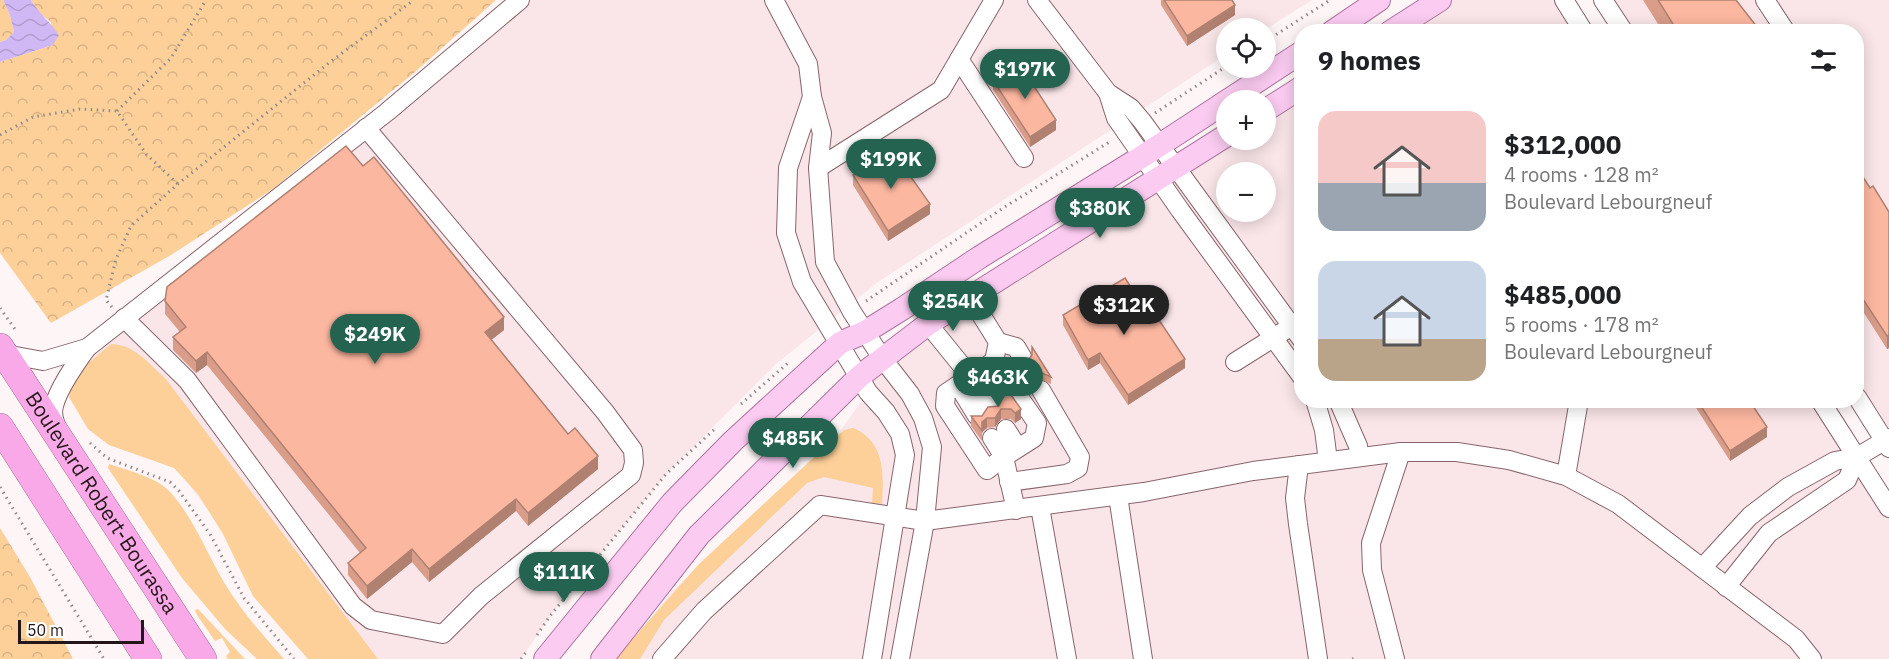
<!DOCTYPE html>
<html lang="en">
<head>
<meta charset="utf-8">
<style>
  :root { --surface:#fff; --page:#f6f6f6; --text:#202124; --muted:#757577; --accent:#246350 }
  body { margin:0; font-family:"IBM Plex Sans",sans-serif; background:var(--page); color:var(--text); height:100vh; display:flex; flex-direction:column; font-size:22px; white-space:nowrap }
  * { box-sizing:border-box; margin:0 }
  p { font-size:20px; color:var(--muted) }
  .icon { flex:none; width:33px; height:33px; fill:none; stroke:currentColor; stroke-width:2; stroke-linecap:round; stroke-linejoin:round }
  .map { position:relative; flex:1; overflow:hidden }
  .sheet { position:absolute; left:1294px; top:24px; width:570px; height:384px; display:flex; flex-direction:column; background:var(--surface); border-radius:24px; box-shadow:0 3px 15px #0003 }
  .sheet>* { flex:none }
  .fabs { position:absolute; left:1216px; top:18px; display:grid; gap:12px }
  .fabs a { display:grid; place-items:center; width:60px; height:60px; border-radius:50%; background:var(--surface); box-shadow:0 3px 15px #0003; font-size:30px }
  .scale { position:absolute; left:18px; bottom:15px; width:126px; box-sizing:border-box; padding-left:6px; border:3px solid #241719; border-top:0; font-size:16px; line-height:21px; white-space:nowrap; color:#241719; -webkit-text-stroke:4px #fff; paint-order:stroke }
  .price { position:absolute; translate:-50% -51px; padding:0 14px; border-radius:21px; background:var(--accent); color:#fff; font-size:20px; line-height:39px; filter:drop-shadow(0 2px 3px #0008) }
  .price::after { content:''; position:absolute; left:50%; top:36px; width:18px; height:14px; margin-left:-9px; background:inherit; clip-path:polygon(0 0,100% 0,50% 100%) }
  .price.on { background:#222; color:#fff }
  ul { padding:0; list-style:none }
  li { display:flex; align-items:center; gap:18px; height:150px; padding:0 24px }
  li span { display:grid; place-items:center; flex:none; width:168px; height:120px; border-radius:18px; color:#555 }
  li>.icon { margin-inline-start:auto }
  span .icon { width:72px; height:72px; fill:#fffc; stroke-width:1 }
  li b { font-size:26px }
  h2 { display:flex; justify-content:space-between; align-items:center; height:72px; padding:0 24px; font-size:26px }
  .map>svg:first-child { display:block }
  .built { fill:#fae6e9; fill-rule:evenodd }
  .grass { fill:#fdd099 }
  .forest { fill:url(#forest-crowns) }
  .water { fill:url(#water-waves) }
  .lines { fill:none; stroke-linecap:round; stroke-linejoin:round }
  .minor-casing { stroke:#88656b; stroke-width:20 }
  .major-casing { stroke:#ae76a0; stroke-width:24 }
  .highway-casing { stroke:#ae76a0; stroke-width:28 }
  .path { stroke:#93898a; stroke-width:3; stroke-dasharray:1.5 4.5; stroke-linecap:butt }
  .minor { stroke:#fff; stroke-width:18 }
  .major { stroke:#fbcbf1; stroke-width:22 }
  .highway { stroke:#f9a9e8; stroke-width:27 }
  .wall { fill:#d99d8a }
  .shaded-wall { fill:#b08070 }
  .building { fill:#fcb7a0; stroke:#b08070; stroke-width:1.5 }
  .labels { text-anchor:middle; stroke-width:4.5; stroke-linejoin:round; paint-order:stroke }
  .street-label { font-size:21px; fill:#241719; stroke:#fff }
</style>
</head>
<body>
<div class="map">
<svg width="1889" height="659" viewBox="0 0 1889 659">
  <defs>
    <pattern id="forest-crowns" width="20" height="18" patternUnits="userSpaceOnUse" patternTransform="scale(1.5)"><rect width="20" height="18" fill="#fdd099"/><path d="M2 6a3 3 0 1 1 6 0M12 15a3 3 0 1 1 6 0" fill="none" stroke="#d9b283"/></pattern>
    <pattern id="water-waves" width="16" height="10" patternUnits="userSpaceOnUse" patternTransform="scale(1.5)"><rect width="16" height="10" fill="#cfb8f4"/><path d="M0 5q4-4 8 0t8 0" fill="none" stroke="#b29dd1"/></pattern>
  </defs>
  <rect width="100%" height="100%" fill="#fdf5f6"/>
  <g class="built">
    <polygon points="508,0 1312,0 1266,29 1227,28 1227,54 878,282 776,364 666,474 550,616 521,659 319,659 87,348"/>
    <polygon points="1442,0 1564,0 1584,32 1391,32"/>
    <polygon points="1602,0 1889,0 1889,448 1857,398 1857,32 1622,31"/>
    <path d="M1302,87v313l518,1 69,107v151h-1263l5,-13 41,-55 138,-123 26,-31 32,-45 -8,-16 367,-236h39v-30zM1227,172h39v40h-39z"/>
  </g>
  <g class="grass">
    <path d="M111,344c23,0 38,20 54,34l213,281h-70l-55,-63 -30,-62 -25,-40 -24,-26 -65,-23 -21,-16 -19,-32 2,-15 16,-18z"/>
    <path d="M853,428c32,13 31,46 29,76l-10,-1 1,-15 -49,-11 -17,6 -143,137 -24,39h-25l83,-94 127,-118 19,-17z"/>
    <path d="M109,464c17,6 47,13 59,26 24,24 39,64 57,94 16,27 38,51 59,75h-27l-32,-30 -43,-51 -74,-110z"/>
    <polygon points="198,609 245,659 228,659 226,656 230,652 222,638 215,641 197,615 195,610"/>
  </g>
  <g class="forest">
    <polygon points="0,0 3,0 10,15 14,32 6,40 0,42"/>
    <polygon points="31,0 496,0 415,72 273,189 171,255 51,323 0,253 0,62 53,45 51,22 39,13"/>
    <polygon points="0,528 30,577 73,659 0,659"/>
  </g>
  <path class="water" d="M3,0h28c9,15 19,21 28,35l-6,10 -53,17v-20l6,-2 8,-8 -4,-17z"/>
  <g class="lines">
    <g class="minor-casing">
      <g id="minor">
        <polyline points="774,0 808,64 812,97 822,133 818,168 825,262 852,312 882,358 910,394 923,418 932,447 925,521 900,659"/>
        <polyline points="1037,0 1108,93 1116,118 1180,210 1302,377"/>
        <polyline points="1564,0 1584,32"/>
        <polyline points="1603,0 1624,32"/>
        <polyline points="1765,0 1786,32"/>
        <polyline points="959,59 1024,158"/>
        <polyline points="1108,93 1131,108 1142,121 1302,340"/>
        <polyline points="812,97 788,168 786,233 802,282 868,392 886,412 900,434 905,455 872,659"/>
        <polyline points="818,168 941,90 994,0"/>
        <polyline points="970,297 998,342 994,361 1037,423 1034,438 1004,457 1016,510"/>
        <polyline points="124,318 187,380 353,606 371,620 443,634 481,596 631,475 634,463 633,450 605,412 366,128"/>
        <polyline points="928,324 971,377 992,407"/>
        <polyline points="998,342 1016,347 1022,357"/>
        <polyline points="5,354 43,361 87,348"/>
        <polyline points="1235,362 1284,331"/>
        <polyline points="958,385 977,416"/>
        <polyline points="1857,397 1889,448"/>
        <polyline points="1315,400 1324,430 1328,461"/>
        <polyline points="1338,400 1358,446 1360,457"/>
        <polyline points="1820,400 1889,508"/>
        <path d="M57,429c-2,-6 -4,-12 -4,-18 2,-18 23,-48 34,-63l300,-236 133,-112"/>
        <polyline points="1006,429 1018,448"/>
        <polyline points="992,438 1004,457 987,470 945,406 946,393 994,361"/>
        <polyline points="1299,465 1295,498 1298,524 1318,659"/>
        <polyline points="1566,476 1579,400"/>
        <polyline points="1009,482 1067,474 1078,468 1080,457 1041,390"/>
        <polyline points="1118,496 1143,659"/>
        <polyline points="1040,507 1067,659"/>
        <polyline points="1702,568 1750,516 1788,487 1835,461 1857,457 1889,438"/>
        <polyline points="1726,587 1769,533 1847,480 1857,457"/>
        <polyline points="662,659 704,611 820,505 925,521 1144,492 1253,471 1401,452 1457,452 1509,460 1566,476 1618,504 1796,639 1812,659"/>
        <polyline points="1395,659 1372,570 1371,543 1401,452"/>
      </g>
    </g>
    <g class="major-casing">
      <g id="major">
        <polyline points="1332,32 1379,0"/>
        <polyline points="1390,32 1440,0"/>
        <polyline points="1266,110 1302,87"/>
        <polyline points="545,659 672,503 733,441 840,343 865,332 902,309 980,257 1143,156 1302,52"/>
        <polyline points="602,659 699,535 860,376 928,324 1227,135"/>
      </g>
    </g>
    <g class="highway-casing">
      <g id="highway">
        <path id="s1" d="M0,347l203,312"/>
        <polyline points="0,427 148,659"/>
      </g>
    </g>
    <g class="path">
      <polyline points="1266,41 1330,0"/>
      <polyline points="117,111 171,58 206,0"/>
      <polyline points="1155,113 1227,66"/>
      <polyline points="0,135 33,117 80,109 117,111 146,154 178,184"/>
      <polyline points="866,301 1003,208 1111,141"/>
      <polyline points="112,307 106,300 116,259 131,226 178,184 330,62 414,0"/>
      <polyline points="0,308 17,332"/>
      <polyline points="741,404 788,363"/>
      <polyline points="90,443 107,458 170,482 179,491 210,534 244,598 294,659"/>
      <polyline points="0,487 104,659"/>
      <polyline points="537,635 550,616 666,474 717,427"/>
      <polyline points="521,659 527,651"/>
      <polyline points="1352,659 1358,658"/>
    </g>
    <use href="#minor" class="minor"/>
    <use href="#major" class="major"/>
    <use href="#highway" class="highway"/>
  </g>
  <g class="wall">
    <polygon points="1161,0 1232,0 1235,15 1187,46 1161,5"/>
    <polygon points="1643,0 1736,0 1761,32 1663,32"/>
    <polygon points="993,80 1056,130 1030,147 993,90"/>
    <polygon points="363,166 504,330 491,340 568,434 598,469 528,526 516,511 429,582 412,562 367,599 348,575 348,563 360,553 207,365 196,373 173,350 173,337 180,332 165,314 165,301"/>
    <polygon points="853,175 930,214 888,241 853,185"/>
    <polygon points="1857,180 1870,188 1889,212 1889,348 1887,349 1857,302"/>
    <polygon points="1063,315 1151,319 1185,368 1128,405 1100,363 1088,370 1063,325"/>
    <polygon points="1019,361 1051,377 1051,384 1040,379 1035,381 1031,387 1019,367"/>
    <polygon points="1001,391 1021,419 1015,423 1011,419 1001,419 995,427 987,428 982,432 982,441 971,426 971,416 982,416 999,406 1001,400"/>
    <polygon points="1693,400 1749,400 1767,437 1730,461 1693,403"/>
  </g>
  <g class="shaded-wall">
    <polygon points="1235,5 1235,15 1187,46 1187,36"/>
    <polygon points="1056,120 1056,130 1030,147 1030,137"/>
    <polygon points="930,204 930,214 888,241 888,231"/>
    <polygon points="504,317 504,330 485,345 485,332"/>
    <polygon points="1889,335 1889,348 1887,349 1887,336"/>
    <polygon points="207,352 207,365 196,373 196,361"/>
    <polygon points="1100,353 1100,363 1088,370 1088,360"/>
    <polygon points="1185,359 1185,368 1128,405 1128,395"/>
    <polygon points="1040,372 1040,379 1035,381 1031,387 1031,380 1035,374"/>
    <polygon points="1001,409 1001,419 995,427 995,418"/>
    <polygon points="1021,409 1021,419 1015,423 1015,413"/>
    <polygon points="987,418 987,428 982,432 982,441 982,422"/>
    <polygon points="1767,427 1767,437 1730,461 1730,451"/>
    <polygon points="598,456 598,469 528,526 528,513"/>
    <polygon points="516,499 516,511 429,582 429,569"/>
    <polygon points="412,549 412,562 367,599 367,586"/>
  </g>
  <g class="building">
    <polygon points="1164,0 1232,0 1235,5 1187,36"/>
    <polygon points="1658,0 1736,0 1761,32 1678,32"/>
    <polygon points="1019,63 1056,120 1030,137 993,80"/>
    <polygon points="346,146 363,166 374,157 504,317 485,332 568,434 575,428 598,456 528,513 516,499 429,569 412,549 367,586 348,563 366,548 207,352 196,361 173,337 186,327 165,301 167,287"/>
    <polygon points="892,150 930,204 888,231 853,175"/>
    <polygon points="1863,177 1870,188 1873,186 1889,212 1889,335 1887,336 1857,290 1857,180 1857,181"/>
    <polygon points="1125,278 1151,319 1157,317 1185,359 1128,395 1100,353 1088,360 1063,315"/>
    <polygon points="1032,347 1051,377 1040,372 1035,374 1031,380 1019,361 1028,360 1032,355"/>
    <polygon points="1006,388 1021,409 1015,413 1011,409 1001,409 995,418 987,418 982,422 982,431 971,416 982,416 988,407 999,406 1003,397 1001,391"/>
    <polygon points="1697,400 1749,400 1767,427 1730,451"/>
  </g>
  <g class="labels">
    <g class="street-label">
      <text dy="7" stroke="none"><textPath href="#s1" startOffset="186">Boulevard Robert-Bourassa</textPath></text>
    </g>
  </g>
</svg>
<div class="fabs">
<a><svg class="icon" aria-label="locate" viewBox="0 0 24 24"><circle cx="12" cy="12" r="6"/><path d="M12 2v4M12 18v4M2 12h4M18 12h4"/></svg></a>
<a>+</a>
<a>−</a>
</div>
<div class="scale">50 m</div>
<b class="price" style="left:1025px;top:100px">$197K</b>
<b class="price" style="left:891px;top:190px">$199K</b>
<b class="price" style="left:1100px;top:239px">$380K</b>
<b class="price" style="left:953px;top:332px">$254K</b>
<b class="price on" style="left:1124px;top:336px">$312K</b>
<b class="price" style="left:375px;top:365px">$249K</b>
<b class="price" style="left:998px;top:408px">$463K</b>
<b class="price" style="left:793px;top:469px">$485K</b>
<b class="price" style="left:564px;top:603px">$111K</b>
<section class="sheet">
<h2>9 homes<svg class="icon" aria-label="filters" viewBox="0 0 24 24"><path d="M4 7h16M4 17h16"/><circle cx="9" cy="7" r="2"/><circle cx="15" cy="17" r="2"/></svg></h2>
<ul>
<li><span style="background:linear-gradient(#f6c9c9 60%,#9aa5b1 0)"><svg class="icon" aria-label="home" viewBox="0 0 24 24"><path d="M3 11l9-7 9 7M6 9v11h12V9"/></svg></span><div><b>$312,000</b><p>4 rooms · 128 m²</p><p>Boulevard Lebourgneuf</p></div></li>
<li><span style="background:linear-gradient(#c9d6e8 65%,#b9a48a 0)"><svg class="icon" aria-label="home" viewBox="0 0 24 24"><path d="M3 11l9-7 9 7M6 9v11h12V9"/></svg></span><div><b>$485,000</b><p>5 rooms · 178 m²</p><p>Boulevard Lebourgneuf</p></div></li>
</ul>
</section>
</div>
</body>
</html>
